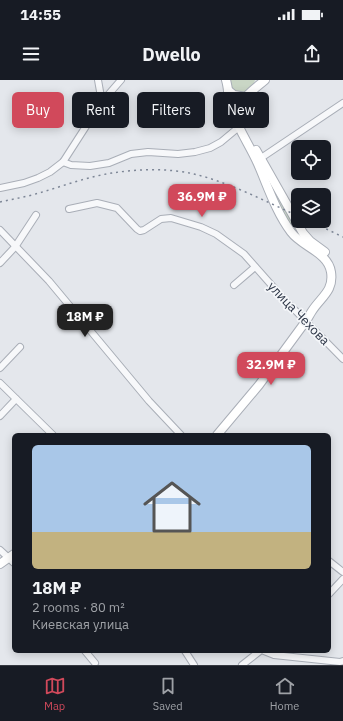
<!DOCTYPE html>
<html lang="en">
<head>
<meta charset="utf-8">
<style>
  :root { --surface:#171b24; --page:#20242c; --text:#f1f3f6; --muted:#9ea1a6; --line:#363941; --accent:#d1495b }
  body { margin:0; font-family:"IBM Plex Sans",sans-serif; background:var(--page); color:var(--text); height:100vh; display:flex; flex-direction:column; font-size:15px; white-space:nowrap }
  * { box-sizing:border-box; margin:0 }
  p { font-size:13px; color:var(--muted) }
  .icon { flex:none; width:22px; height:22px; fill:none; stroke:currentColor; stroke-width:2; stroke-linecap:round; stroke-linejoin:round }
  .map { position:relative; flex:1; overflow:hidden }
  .side { position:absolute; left:12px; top:353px; width:319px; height:220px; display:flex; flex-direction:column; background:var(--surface); border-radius:6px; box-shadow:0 2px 10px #0003 }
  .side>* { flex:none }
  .top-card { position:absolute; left:12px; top:12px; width:319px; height:36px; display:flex; gap:8px }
  .tools { position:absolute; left:291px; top:60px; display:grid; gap:8px }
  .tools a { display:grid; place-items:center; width:40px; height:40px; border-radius:6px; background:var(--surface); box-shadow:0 2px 10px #0003; font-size:20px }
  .price { position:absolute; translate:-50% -34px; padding:0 9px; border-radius:8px; background:var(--accent); color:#fff; font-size:13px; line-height:26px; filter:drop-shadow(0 1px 2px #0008) }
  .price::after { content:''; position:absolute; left:50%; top:24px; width:12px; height:9px; margin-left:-6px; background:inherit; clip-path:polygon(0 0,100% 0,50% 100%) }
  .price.current { background:#222; color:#fff }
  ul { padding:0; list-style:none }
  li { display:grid; align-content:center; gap:8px; height:212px; padding:0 20px }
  li span { display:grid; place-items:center; height:124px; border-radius:6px; color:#555 }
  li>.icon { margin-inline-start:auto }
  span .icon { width:72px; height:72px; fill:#fffc; stroke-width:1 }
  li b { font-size:17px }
  .pill { padding:0 14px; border-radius:6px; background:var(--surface); box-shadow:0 2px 10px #0003; font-size:14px; line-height:36px }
  .pill.current { background:var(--accent); color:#fff }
  .status { display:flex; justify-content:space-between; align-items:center; height:28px; padding:0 20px; background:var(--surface); direction:ltr }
  .status svg { height:11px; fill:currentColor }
  header { display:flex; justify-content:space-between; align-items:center; height:52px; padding:0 20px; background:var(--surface); font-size:18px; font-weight:800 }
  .tab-bar { display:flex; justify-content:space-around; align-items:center; height:56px; border-top:1px solid var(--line); background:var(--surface); font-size:11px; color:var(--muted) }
  .tab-bar a { display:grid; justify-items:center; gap:2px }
  .tab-bar .current { color:var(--accent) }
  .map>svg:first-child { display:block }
  .green { fill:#c9d6c5 }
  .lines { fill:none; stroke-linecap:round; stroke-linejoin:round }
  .minor-casing { stroke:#a9aeb7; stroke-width:8 }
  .secondary-casing { stroke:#a9aeb7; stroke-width:10 }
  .minor { stroke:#f7f8fa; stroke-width:6 }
  .secondary { stroke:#fff; stroke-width:8 }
  .rail { stroke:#7d8696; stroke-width:1.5; stroke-dasharray:2 4; stroke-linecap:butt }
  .labels { text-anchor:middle; stroke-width:3.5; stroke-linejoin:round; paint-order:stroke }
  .street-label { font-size:13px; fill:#2b3445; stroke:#f4f6f9 }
</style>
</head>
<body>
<div class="status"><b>14:55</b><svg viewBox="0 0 49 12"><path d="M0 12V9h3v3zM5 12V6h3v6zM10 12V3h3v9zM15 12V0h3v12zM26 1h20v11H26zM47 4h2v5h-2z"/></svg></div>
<header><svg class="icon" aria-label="menu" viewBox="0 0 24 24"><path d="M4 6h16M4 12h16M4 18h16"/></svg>Dwello<svg class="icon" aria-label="share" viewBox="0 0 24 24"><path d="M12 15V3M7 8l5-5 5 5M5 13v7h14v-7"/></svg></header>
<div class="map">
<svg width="343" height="585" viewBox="0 0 343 585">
  <rect width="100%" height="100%" fill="#e4e7ec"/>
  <g class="green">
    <path d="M229,0h26c-2,10 -14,17 -22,9 -2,-3 -3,-6 -4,-9z"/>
    <polygon points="261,84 307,162 295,151 281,131"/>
  </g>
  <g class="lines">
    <g class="minor-casing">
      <g id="minor">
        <polyline points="98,0 101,17 101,23"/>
        <polyline points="264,76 343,23"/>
        <polyline points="63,82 71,85 90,86 109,83 131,74 148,72 178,74 195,72 210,68 221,62 239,47"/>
        <polyline points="0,108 24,103 38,98 50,92 63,82 101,23 121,0"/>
        <polyline points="69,129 97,123 117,128 137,149 140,151 144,150 161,139 171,138 201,147 216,154 244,174 282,217 343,279"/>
        <polyline points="0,150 49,201 149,321 181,355"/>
        <polyline points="0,183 15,167 36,135"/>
        <polyline points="234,205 255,187"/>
        <polyline points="0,288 20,267"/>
        <polyline points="0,303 53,355"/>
        <polyline points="0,336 16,319"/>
        <polyline points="0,470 14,483"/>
        <polyline points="329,481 343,492"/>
        <polyline points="329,514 343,499"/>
        <polyline points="85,571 95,583"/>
        <polyline points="185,571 194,585"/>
        <polyline points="264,571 274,575 340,582 343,581"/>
        <polyline points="242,585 260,571"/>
      </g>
    </g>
    <g class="secondary-casing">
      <g id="secondary">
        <polyline points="228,10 234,15 246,17"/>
        <path d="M242,44c-2,-4 -4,-8 -3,-13 1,-13 17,-23 26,-31"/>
        <polyline points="256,70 303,153 310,161 325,172"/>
        <path d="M217,355l42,-50 47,-64c2,-3 4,-7 6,-10 9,-14 22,-20 19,-39 -3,-20 -29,-25 -40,-40 -15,-20 -23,-45 -33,-68 -8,-18 -20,-35 -26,-54 -4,-10 -3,-20 -6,-30"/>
        <polyline points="0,484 14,474"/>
      </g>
    </g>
    <use href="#minor" class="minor"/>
    <use href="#secondary" class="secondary"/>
    <g class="rail">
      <path d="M0,122c13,-3 26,-5 39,-9 24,-7 48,-16 73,-20 25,-4 57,-5 82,1 34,8 71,27 104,42"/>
      <polyline points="310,141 343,157"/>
    </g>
  </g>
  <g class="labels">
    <g class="street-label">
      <text transform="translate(299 233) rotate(46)" y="5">улица Чехова</text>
    </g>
  </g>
</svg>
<div class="tools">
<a><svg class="icon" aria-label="locate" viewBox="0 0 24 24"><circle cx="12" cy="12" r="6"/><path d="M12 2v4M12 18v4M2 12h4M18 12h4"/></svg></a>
<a><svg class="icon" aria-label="layers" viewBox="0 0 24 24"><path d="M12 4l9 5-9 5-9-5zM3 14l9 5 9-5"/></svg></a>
</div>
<b class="price" style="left:202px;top:138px">36.9M ₽</b>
<b class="price current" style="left:85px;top:258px">18M ₽</b>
<b class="price" style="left:271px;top:306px">32.9M ₽</b>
<div class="top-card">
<a class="pill current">Buy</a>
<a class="pill">Rent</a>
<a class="pill">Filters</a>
<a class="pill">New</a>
</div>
<section class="side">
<ul>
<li><span style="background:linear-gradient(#a9c7e8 70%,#c2b280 0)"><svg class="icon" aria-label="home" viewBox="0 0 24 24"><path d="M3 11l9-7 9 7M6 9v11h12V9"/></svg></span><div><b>18M ₽</b><p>2 rooms · 80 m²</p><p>Киевская улица</p></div></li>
</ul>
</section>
</div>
<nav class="tab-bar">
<a class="current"><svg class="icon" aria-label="map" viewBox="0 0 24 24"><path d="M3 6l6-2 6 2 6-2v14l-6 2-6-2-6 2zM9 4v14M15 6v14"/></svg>Map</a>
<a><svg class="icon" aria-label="saved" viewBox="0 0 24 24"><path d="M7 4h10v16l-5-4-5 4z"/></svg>Saved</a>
<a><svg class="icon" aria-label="home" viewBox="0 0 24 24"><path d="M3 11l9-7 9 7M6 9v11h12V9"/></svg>Home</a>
</nav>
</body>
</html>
